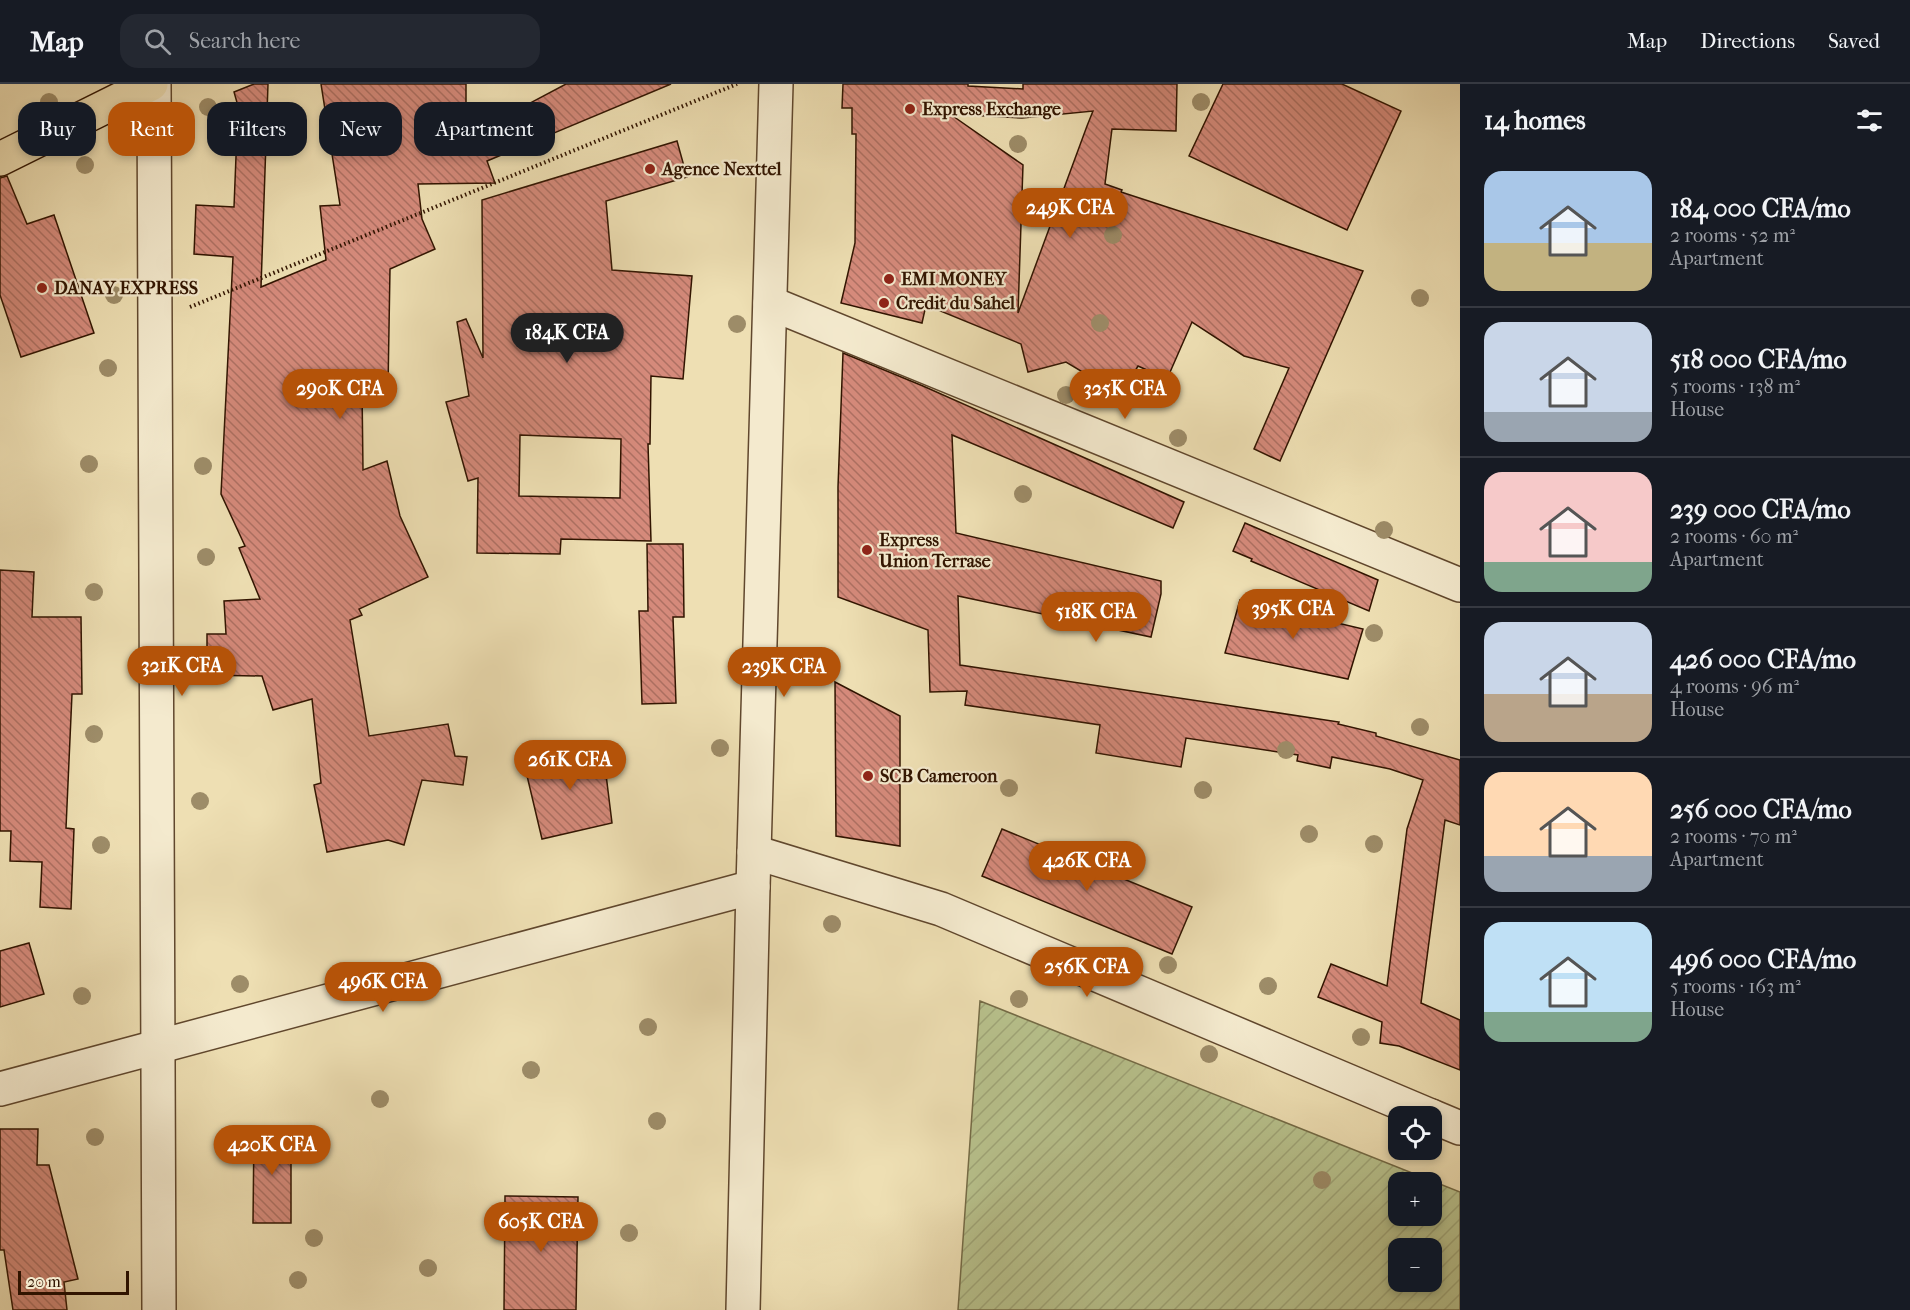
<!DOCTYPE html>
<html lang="en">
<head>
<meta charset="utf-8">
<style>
  :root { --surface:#171b24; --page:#242831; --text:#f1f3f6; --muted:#9ea1a6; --line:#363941; --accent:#b45309 }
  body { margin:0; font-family:"IM FELL French Canon",serif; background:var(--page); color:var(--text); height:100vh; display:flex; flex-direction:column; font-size:22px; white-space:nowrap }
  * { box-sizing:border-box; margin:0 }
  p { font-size:20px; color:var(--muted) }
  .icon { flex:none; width:33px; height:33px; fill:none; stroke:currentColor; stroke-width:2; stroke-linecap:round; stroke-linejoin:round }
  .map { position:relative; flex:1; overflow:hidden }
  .sheet { display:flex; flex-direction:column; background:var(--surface); width:450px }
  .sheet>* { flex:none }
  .hud { position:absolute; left:18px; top:18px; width:570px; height:54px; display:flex; gap:12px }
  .buttons { position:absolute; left:1388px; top:1022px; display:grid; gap:12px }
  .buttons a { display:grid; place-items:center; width:54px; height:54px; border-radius:12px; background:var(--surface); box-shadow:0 3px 9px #0003; font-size:30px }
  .scale { position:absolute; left:18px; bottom:15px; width:111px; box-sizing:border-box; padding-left:6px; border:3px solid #311400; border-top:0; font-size:16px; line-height:21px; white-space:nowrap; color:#311400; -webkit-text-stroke:4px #f4eace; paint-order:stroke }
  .price { position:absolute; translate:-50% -51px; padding:0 14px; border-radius:21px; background:var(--accent); color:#fff; font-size:20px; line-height:39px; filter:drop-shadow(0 2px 3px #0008) }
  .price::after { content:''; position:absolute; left:50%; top:36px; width:18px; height:14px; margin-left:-9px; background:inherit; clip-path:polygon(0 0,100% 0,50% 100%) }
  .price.active { background:#222; color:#fff }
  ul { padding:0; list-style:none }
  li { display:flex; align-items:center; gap:18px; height:150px; padding:0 24px }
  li+li { border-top:2px solid var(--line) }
  li span { display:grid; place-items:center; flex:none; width:168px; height:120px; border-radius:18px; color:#555 }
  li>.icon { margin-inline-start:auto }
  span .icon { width:72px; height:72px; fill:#fffc; stroke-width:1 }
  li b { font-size:26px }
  h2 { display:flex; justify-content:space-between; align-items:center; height:72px; padding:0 24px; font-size:26px }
  .pill { padding:0 21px; border-radius:18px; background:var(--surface); box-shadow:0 3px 9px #0003; font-size:21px; line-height:54px }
  .pill.active { background:var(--accent); color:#fff }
  header { display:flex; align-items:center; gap:36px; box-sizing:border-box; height:84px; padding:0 30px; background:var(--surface); border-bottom:2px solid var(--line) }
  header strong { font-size:28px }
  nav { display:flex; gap:33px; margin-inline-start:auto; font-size:21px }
  .search { width:420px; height:54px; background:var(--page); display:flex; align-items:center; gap:15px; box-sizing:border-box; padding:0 21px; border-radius:18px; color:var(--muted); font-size:22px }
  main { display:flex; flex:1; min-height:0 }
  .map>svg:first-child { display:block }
  .garden { fill:url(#garden-furrows); stroke:#746b46; stroke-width:1.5; fill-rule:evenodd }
  .building { fill:url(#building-back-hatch); stroke:#311400; stroke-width:1.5; fill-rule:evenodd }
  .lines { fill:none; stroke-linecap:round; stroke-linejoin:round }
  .minor-casing { stroke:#60472d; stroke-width:36 }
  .tertiary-casing { stroke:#60472d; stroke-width:36 }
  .trunk-casing { stroke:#311400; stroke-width:36 }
  .path { stroke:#311400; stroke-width:4; stroke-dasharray:1.5 3; stroke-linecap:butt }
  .minor { stroke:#f4eace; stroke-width:33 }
  .tertiary { stroke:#f4eace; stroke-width:33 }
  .trunk { stroke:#eedfb3; stroke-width:33 }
  .tree { fill:#9d8c68 }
  .poi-dot { fill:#8f2418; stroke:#f4eace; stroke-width:2 }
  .labels { text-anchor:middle; stroke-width:4.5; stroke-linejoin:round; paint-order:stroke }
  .poi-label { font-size:18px; font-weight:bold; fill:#311400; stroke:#f4eace; text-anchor:start }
</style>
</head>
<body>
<header>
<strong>Map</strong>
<div class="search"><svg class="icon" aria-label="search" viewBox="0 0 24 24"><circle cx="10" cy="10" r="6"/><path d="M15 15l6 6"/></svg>Search here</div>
<nav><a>Map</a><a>Directions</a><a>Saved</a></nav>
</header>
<main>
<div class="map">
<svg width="1460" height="1226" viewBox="0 0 1460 1226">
  <defs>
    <pattern id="garden-furrows" width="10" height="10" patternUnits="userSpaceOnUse" patternTransform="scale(1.5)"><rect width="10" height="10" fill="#b8c28d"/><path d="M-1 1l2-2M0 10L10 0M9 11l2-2" fill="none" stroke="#9fa678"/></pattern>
    <pattern id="building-back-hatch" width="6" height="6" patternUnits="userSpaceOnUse" patternTransform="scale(1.5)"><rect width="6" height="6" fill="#d58a7b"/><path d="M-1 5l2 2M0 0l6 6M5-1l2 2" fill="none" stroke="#ad7062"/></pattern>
  </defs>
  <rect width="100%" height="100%" fill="#eedfb3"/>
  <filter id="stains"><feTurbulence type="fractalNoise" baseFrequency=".00333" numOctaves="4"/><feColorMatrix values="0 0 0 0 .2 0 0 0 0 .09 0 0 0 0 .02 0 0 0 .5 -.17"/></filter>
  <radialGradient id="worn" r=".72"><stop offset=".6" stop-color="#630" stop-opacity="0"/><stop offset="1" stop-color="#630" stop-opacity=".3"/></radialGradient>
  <path class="garden" d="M980,917l480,191v118h-502zM1398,1098h33v33h-33zM1398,1164h33v33h-33z"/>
  <g class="building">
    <polygon points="254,0 268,0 261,203 326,176 320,122 340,121 321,0 466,0 466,53 566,0 671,0 487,77 495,99 418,100 422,135 435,165 390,185 388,304 362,304 363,386 387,377 400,432 428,493 359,525 362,531 350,536 369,652 448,640 455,672 467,673 463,701 422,696 404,761 388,756 327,768 314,701 321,699 312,615 273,626 262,592 207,591 207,550 226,550 224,517 260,515 239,464 245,462 221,410 233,173 194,170 196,121 234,123 238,22 234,8"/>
    <path d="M843,0h125v2l55,3v-5h154l-1,47 -64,-2 -7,55 17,6 -1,2 242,79 -83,190 -26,-12 35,-81 -45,-12 -52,-34 -25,57 -29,-13 -17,29 -55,-33 -38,10 -7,-28 -95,-39 -4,18 -81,-20 14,-60 1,-109h-4v-26h-10zM1093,27l-6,15 -69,187 5,-148 -73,-51 72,4z"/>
    <polygon points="1223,0 1342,0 1401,27 1347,146 1189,72"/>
    <path d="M677,57l10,36 -81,24 6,69 80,6 -9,103 -32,-3 -1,68h-2l3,97 -90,-2 -1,15 -83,-1 1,-75 -10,3 -22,-79 23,-6 -12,-74 9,-3 17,39 -1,-158zM520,351l101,4 -1,59 -101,-2z"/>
    <polygon points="7,92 27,140 54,131 94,249 21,273 0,211 0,94"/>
    <polygon points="843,269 923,302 1184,418 1173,444 952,351 956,449 1161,497 1161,510 1151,553 958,512 960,581 1339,638 1338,640 1376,649 1376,652 1460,676 1460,741 1445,736 1421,919 1460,936 1460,986 1399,962 1380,959 1382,938 1318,913 1331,880 1387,902 1407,745 1423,696 1390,685 1332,673 1330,684 1297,677 1298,671 1186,654 1181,683 1096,669 1100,641 965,621 967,607 930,608 928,546 838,513 838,403"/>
    <polygon points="1245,439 1378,496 1369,527 1251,477 1252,475 1233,467"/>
    <polygon points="647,460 683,460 684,533 673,533 676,619 642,620 639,527 648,527"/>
    <polygon points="0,486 34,488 32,533 81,533 82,610 72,610 66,744 74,745 71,825 40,823 42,778 10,777 11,747 0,747"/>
    <polygon points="1240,516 1363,545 1348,595 1225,569"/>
    <polygon points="835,598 900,632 900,762 836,752"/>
    <polygon points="602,658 612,739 542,755 524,679"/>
    <polygon points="1002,745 1192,823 1172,870 982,792"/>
    <polygon points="29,859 44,910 0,923 0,867"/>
    <polygon points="0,1045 38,1045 37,1081 49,1081 78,1195 64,1198 67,1226 13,1226 4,1166 0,1166"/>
    <polygon points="254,1045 291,1045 291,1139 253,1139"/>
    <polygon points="505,1112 578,1113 576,1226 504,1226"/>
  </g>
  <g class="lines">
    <g class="minor-casing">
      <g id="minor">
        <polyline points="154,0 159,1226"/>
        <polyline points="770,219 1460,501"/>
        <polyline points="754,768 941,825 1431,1032"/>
        <polyline points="0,1005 753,803"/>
        <polyline points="1431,1032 1460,1044"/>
      </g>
    </g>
    <g class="tertiary-casing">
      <polyline id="tertiary" points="743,1226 753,803 776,0"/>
    </g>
    <g class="trunk-casing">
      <polyline id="trunk" points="0,75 151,0"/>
    </g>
    <polyline class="path" points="190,223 737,0"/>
    <use href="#minor" class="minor"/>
    <use href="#tertiary" class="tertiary"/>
    <use href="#trunk" class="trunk"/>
  </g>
  <g class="tree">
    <circle cx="49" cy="18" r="9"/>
    <circle cx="1201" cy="18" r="9"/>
    <circle cx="208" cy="23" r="9"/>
    <circle cx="1018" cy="60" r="9"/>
    <circle cx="85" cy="81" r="9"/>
    <circle cx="1113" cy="151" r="9"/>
    <circle cx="114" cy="211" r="9"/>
    <circle cx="1420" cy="214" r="9"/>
    <circle cx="1100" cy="239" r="9"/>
    <circle cx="737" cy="240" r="9"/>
    <circle cx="108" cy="284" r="9"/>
    <circle cx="1066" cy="311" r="9"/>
    <circle cx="1178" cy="354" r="9"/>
    <circle cx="89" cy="380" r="9"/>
    <circle cx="203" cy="382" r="9"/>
    <circle cx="1023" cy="410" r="9"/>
    <circle cx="1384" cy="446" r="9"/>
    <circle cx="206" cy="473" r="9"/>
    <circle cx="94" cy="508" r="9"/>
    <circle cx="1374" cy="549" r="9"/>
    <circle cx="1420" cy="643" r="9"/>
    <circle cx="94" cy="650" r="9"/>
    <circle cx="720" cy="664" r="9"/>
    <circle cx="1286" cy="666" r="9"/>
    <circle cx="1009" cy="704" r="9"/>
    <circle cx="1203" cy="706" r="9"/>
    <circle cx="200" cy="717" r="9"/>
    <circle cx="1309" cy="750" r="9"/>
    <circle cx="1374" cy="760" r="9"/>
    <circle cx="101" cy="761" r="9"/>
    <circle cx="832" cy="840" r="9"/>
    <circle cx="1168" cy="881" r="9"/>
    <circle cx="240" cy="900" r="9"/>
    <circle cx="1268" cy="902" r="9"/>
    <circle cx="82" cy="912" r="9"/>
    <circle cx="1019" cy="915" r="9"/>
    <circle cx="648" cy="943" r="9"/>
    <circle cx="1361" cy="953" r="9"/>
    <circle cx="1209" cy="970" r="9"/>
    <circle cx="531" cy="986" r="9"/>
    <circle cx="380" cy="1015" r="9"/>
    <circle cx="657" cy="1037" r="9"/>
    <circle cx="95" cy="1053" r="9"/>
    <circle cx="1322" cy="1096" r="9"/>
    <circle cx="629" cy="1149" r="9"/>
    <circle cx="314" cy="1154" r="9"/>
    <circle cx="428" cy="1184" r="9"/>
    <circle cx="298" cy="1196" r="9"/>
  </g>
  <g class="poi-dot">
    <circle cx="910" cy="25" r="6"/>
    <circle cx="650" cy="85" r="6"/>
    <circle cx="889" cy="195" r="6"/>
    <circle cx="42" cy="204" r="6"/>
    <circle cx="884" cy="219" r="6"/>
    <circle cx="867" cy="466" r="6"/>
    <circle cx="868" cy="692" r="6"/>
  </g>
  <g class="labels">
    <g class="poi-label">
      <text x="922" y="31">Express Exchange</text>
      <text x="662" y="91">Agence Nexttel</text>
      <text x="901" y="201">EMI MONEY</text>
      <text x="54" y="210">DANAY EXPRESS</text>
      <text x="896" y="225">Credit du Sahel</text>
      <text x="879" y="462">Express<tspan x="879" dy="21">Union Terrase</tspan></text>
      <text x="880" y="698">SCB Cameroon</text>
    </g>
  </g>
  <rect width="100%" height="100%" filter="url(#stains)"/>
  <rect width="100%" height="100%" fill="url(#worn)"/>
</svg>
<div class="buttons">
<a><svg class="icon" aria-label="locate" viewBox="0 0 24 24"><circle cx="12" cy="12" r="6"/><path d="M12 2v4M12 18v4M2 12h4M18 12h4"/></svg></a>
<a>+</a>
<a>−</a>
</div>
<div class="scale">20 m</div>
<b class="price" style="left:1070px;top:155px">249K CFA</b>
<b class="price active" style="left:567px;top:280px">184K CFA</b>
<b class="price" style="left:340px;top:336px">290K CFA</b>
<b class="price" style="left:1125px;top:336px">325K CFA</b>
<b class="price" style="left:1293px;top:556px">395K CFA</b>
<b class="price" style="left:1096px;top:559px">518K CFA</b>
<b class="price" style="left:182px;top:613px">321K CFA</b>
<b class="price" style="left:784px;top:614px">239K CFA</b>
<b class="price" style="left:570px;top:707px">261K CFA</b>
<b class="price" style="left:1087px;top:808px">426K CFA</b>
<b class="price" style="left:1087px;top:914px">256K CFA</b>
<b class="price" style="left:383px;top:929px">496K CFA</b>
<b class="price" style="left:272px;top:1092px">420K CFA</b>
<b class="price" style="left:541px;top:1169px">605K CFA</b>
<div class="hud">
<a class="pill">Buy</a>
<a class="pill active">Rent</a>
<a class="pill">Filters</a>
<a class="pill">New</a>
<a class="pill">Apartment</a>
</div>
</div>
<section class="sheet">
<h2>14 homes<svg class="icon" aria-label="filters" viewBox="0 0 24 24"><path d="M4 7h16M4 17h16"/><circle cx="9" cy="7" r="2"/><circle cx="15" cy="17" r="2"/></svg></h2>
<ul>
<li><span style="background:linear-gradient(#a9c7e8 60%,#c2b280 0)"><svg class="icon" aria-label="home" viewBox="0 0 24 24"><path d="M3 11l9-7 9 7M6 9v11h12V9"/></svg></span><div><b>184 000 CFA/mo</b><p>2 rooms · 52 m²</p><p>Apartment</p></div></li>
<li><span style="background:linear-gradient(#c9d6e8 75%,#9aa5b1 0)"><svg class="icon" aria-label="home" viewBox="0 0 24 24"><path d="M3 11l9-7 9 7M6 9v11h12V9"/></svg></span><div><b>518 000 CFA/mo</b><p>5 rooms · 138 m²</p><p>House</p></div></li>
<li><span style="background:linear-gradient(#f6c9c9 75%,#7fa58c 0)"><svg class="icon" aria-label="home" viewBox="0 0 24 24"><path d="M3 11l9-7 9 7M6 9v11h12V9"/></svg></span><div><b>239 000 CFA/mo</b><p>2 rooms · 60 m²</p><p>Apartment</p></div></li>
<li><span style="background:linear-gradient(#c9d6e8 60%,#b9a48a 0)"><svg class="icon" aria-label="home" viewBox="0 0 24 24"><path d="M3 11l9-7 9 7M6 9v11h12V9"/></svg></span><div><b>426 000 CFA/mo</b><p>4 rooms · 96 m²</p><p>House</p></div></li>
<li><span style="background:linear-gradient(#ffd9b3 70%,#9aa5b1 0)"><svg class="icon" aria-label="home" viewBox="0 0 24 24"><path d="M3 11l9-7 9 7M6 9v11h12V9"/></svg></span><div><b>256 000 CFA/mo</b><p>2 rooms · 70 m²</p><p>Apartment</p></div></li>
<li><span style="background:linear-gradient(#bfe0f5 75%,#7fa58c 0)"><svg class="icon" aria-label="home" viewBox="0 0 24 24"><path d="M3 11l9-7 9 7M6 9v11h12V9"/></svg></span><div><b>496 000 CFA/mo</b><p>5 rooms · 163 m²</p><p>House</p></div></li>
</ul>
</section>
</main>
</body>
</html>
